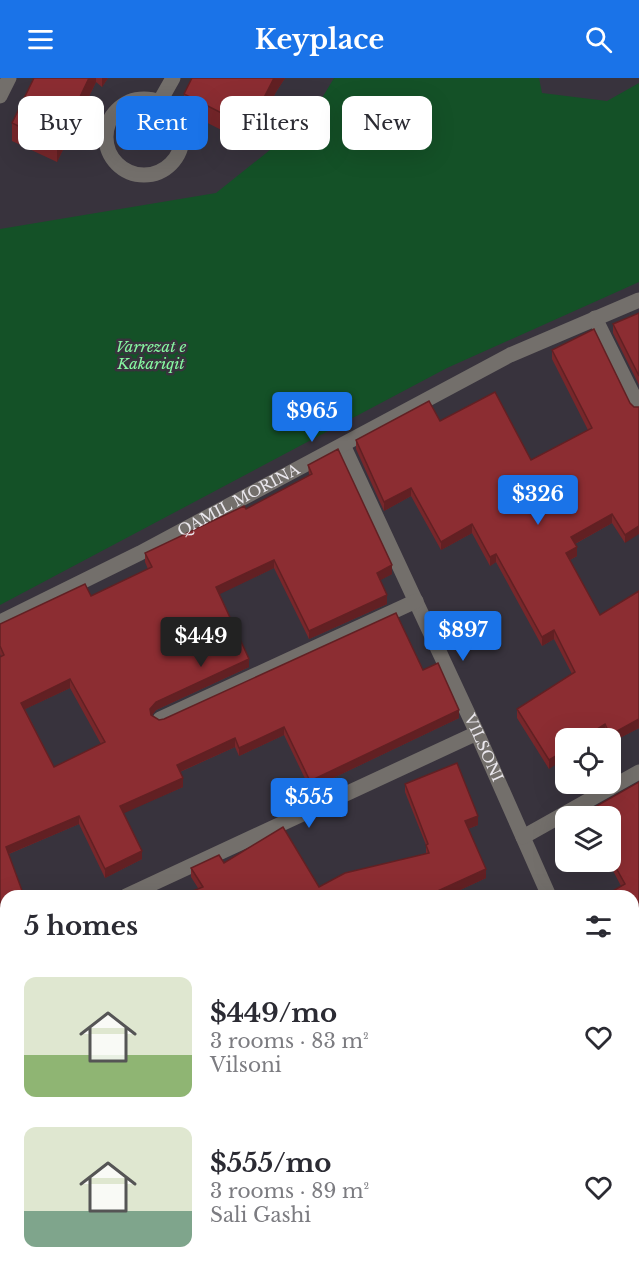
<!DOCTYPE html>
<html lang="en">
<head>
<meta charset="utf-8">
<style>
  :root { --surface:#fff; --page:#f2f2f3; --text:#2b2b33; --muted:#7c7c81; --accent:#1a73e8 }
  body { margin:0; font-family:"Libre Baskerville",serif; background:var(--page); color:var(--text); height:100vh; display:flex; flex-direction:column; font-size:22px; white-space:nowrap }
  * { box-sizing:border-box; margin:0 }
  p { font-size:20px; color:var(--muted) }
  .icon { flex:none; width:33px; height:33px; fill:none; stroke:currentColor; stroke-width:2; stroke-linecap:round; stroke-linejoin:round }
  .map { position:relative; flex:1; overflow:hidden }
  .drawer { position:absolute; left:0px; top:812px; width:639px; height:386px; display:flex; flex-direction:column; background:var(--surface); border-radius:18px 18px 0 0; box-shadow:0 6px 24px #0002 }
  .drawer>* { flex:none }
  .guide { position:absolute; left:18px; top:18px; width:603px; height:54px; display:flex; gap:12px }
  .tools { position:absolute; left:555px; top:650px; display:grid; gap:12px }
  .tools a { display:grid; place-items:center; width:66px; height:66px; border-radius:12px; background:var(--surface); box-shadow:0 6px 24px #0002; font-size:30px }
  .price { position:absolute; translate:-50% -51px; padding:0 14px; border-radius:6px; background:var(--accent); color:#fff; font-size:20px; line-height:39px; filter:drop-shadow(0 2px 3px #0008) }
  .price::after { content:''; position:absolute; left:50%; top:36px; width:18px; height:14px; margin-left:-9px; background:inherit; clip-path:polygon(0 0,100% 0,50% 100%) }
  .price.on { background:#222; color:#fff }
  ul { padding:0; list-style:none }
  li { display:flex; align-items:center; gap:18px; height:150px; padding:0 24px }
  li span { display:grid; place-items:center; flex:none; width:168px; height:120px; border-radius:12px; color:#555 }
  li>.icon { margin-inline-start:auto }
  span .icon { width:72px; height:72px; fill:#fffc; stroke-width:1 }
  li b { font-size:26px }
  h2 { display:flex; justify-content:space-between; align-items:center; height:72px; padding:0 24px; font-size:26px }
  .tag { padding:0 21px; border-radius:12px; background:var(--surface); box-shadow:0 6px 24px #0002; font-size:21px; line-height:54px }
  .tag.on { background:var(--accent); color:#fff }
  header { display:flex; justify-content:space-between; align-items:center; height:78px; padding:0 24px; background:var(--accent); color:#fff; font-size:27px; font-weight:700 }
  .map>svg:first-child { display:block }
  .green { fill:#145127 }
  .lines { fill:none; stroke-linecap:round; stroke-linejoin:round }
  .street { stroke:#736f6b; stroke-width:15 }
  .wall { fill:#78272b; fill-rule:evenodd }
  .shaded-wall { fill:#622023 }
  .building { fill:#8c2d32; stroke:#622023; stroke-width:1.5; fill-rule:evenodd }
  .labels { text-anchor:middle; stroke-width:5; stroke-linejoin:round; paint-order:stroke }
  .park-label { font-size:15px; font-style:italic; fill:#87f9a2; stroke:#38333d }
  .street-label { font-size:15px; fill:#eae7ed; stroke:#38333d }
</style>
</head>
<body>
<header><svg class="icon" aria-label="menu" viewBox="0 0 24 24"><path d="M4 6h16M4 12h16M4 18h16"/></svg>Keyplace<svg class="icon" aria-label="search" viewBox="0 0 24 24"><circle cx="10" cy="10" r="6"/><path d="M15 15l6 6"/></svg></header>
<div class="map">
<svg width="639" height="1196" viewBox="0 0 639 1196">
  <rect width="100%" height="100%" fill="#38333d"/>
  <polygon class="green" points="334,0 539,0 542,15 607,23 639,5 639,204 447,290 0,527 0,151 216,115 310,40"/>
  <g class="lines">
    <g class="street">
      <polyline points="0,18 9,0"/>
      <circle cx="144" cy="59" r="38"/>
      <polyline points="160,23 173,0"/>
      <polyline points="595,240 639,329"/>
      <path id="s1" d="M343,367l134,288 72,163"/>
      <path id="s2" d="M0,544l140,-69 370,-198 129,-55"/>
      <polyline points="160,641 416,523"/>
      <polyline points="523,759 639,694"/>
      <polyline points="126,818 477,655"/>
      <polyline points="0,876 6,873"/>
      <polyline points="633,1000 639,1013"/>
      <polyline points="0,1093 6,1092"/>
      <polyline points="633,1118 639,1115"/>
      <polyline points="445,1196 457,1191"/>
    </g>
  </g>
  <g class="wall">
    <polygon points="34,0 108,0 102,9 96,4 57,84 12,63 12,45"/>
    <polygon points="192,0 285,0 276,14 249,66 184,33 184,16"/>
    <polygon points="639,235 639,307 613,255 613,246"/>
    <polygon points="552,272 630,325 625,465 612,445 575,466 577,478 570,482 600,537 639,513 639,650 610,665 610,660 607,660 605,655 597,660 566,660 549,691 517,640 517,631 572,596 554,561 542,568 496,484 490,488 472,455 441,472 411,418 384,433 356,371 356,362 440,343 531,382 588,352 552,281"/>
    <path d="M308,387l84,109 -12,6 7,24 -78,35 -35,-71 -55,26 30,73 -93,43 -4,5 7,5 264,-50 36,48 -149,71 -26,-54 -45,21 -4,-9 -55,25 3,15 -60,26 19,46 -37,19 -26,-54 -70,30 -3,64 -6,2v-263h1l-1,-3v-30l91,-28 57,-27 -3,-7v-9l101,-44 63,-34zM70,610l31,56 -47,23 -29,-58z"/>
    <polygon points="639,704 639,888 633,875 633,818 621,808 608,783 610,783 610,738 586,738 586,734"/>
    <polygon points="405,706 478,747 468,751 486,800 447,818 198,810 191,799 191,790 224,785 319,809 426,776 426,767 405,714"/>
    <polygon points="6,889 6,1030 0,971 0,892"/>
    <polygon points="100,1191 143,1191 145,1196 102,1196"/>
  </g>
  <g class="shaded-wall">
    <polygon points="89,0 96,0 96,4 57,84 57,67"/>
    <polygon points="102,0 108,0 102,9"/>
    <polygon points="274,0 285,0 276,14 249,66 249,49"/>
    <polygon points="411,410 411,418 384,433 384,424"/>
    <polygon points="612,436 612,445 571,468 571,459"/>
    <polygon points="472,446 472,455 441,472 441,464"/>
    <polygon points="639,448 639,456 625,465 625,457"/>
    <polygon points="577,469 577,478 566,484 566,475"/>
    <polygon points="496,476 496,484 490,488 490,479"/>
    <polygon points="274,482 274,490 216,518 216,509"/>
    <polygon points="392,487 392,496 377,504 377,495"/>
    <polygon points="387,517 387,526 309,561 309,553"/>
    <polygon points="554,552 554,561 542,568 542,559"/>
    <polygon points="249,581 249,589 156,632 150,640 150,631 156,624"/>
    <polygon points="70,601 70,610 21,633 21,625"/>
    <polygon points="459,632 459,640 310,711 310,703"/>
    <polygon points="639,641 639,650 610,665 610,657"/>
    <polygon points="605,646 605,655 597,660 583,660"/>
    <polygon points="284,649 284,657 239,678 239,670"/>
    <polygon points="235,660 235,669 177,695 177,687"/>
    <polygon points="566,672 566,680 549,691 549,682"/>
    <polygon points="183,700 183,709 120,737 120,728"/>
    <polygon points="79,738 79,746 6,777 6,769"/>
    <polygon points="478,738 478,747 465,752 465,743"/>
    <polygon points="142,773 142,781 105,800 105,791"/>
    <polygon points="486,791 486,800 447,818 431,818 431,816"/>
    <polygon points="6,832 6,840 0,842 0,834"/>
    <polygon points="639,1055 639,1064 633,1068 633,1059"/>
  </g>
  <g class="building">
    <polygon points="34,0 89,0 57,67 12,45"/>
    <polygon points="192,0 274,0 249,49 184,16"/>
    <polygon points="639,235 639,298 613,246"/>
    <polygon points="594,251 630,325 634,329 639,329 639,448 625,457 612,436 571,459 577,469 566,475 600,537 639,513 639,641 610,657 605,646 583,660 566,660 566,672 549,682 517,631 575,594 554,552 542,559 496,476 490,479 472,446 441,464 411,410 384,424 356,362 429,323 440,343 495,314 531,382 592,350 552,272"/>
    <path d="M338,371l54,116 -15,8 10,22 -78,36 -35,-71 -58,27 33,72 -93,43 -6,7 1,6 8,5 5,-1 232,-106 27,57 15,-7 21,47 -149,71 -26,-54 -45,21 -4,-10 -58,27 6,13 -63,28 22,45 -37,18 -26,-53 -73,31 18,49h-18v14l-6,2v-255l4,-2 -4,-9v-22l85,-40 6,12 61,-29 -7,-14 99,-47 2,3 66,-35 -4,-9zM70,601l35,63 -51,25 -33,-64z"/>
    <polygon points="457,685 478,738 465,743 486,791 431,816 431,818 180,818 203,809 191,790 219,777 224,785 283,749 319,809 345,795 429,775 426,767 428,766 405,706"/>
    <polygon points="639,704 639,879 633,866 633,818 604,818 625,806 610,779 610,738 588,738 586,734"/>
    <polygon points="6,889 6,1021 0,963 0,892"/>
    <polygon points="633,1023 634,1023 639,1031 639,1055 633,1059"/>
    <polygon points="639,1158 639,1196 543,1196 552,1191 633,1191 633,1161"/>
    <polygon points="0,1165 6,1183 6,1191 9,1191 10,1196 0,1196"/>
    <polygon points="104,1191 143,1191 145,1196 106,1196"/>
    <polygon points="283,1191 368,1191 371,1196 274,1196"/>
    <polygon points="520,1191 533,1191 536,1196 511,1196"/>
  </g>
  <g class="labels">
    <g class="park-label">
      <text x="151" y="274">Varrezat e<tspan x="151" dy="17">Kakariqit</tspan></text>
    </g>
    <g class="street-label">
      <text dy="5" stroke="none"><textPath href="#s2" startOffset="268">QAMIL MORINA</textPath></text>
      <text dy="5" stroke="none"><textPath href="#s1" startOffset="334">VILSONI</textPath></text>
    </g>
  </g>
</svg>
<div class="tools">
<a><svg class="icon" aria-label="locate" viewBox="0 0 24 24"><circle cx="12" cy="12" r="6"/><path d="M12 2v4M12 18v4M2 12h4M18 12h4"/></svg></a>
<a><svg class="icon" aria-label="layers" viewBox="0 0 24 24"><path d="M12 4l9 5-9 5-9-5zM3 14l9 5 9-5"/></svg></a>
</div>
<b class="price" style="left:312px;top:365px">$965</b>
<b class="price" style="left:538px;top:448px">$326</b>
<b class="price" style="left:463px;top:584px">$897</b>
<b class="price on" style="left:201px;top:590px">$449</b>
<b class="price" style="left:309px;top:751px">$555</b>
<div class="guide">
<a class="tag">Buy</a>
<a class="tag on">Rent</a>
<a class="tag">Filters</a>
<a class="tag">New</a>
</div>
<section class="drawer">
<h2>5 homes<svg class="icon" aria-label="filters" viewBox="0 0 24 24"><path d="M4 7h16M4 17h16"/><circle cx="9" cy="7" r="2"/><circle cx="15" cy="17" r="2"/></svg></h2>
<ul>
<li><span style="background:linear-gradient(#dfe7d0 65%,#8fb573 0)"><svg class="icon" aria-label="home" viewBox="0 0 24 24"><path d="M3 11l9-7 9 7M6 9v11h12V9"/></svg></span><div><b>$449/mo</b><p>3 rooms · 83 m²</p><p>Vilsoni</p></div><svg class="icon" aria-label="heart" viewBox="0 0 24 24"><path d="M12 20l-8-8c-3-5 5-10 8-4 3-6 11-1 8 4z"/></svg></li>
<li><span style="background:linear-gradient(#dfe7d0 70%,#7fa58c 0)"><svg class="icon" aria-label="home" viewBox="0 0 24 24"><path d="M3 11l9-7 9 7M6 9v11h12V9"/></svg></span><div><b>$555/mo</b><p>3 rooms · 89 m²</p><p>Sali Gashi</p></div><svg class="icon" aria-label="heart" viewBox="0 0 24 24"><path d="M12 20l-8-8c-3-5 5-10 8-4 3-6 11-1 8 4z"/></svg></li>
</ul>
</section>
</div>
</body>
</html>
